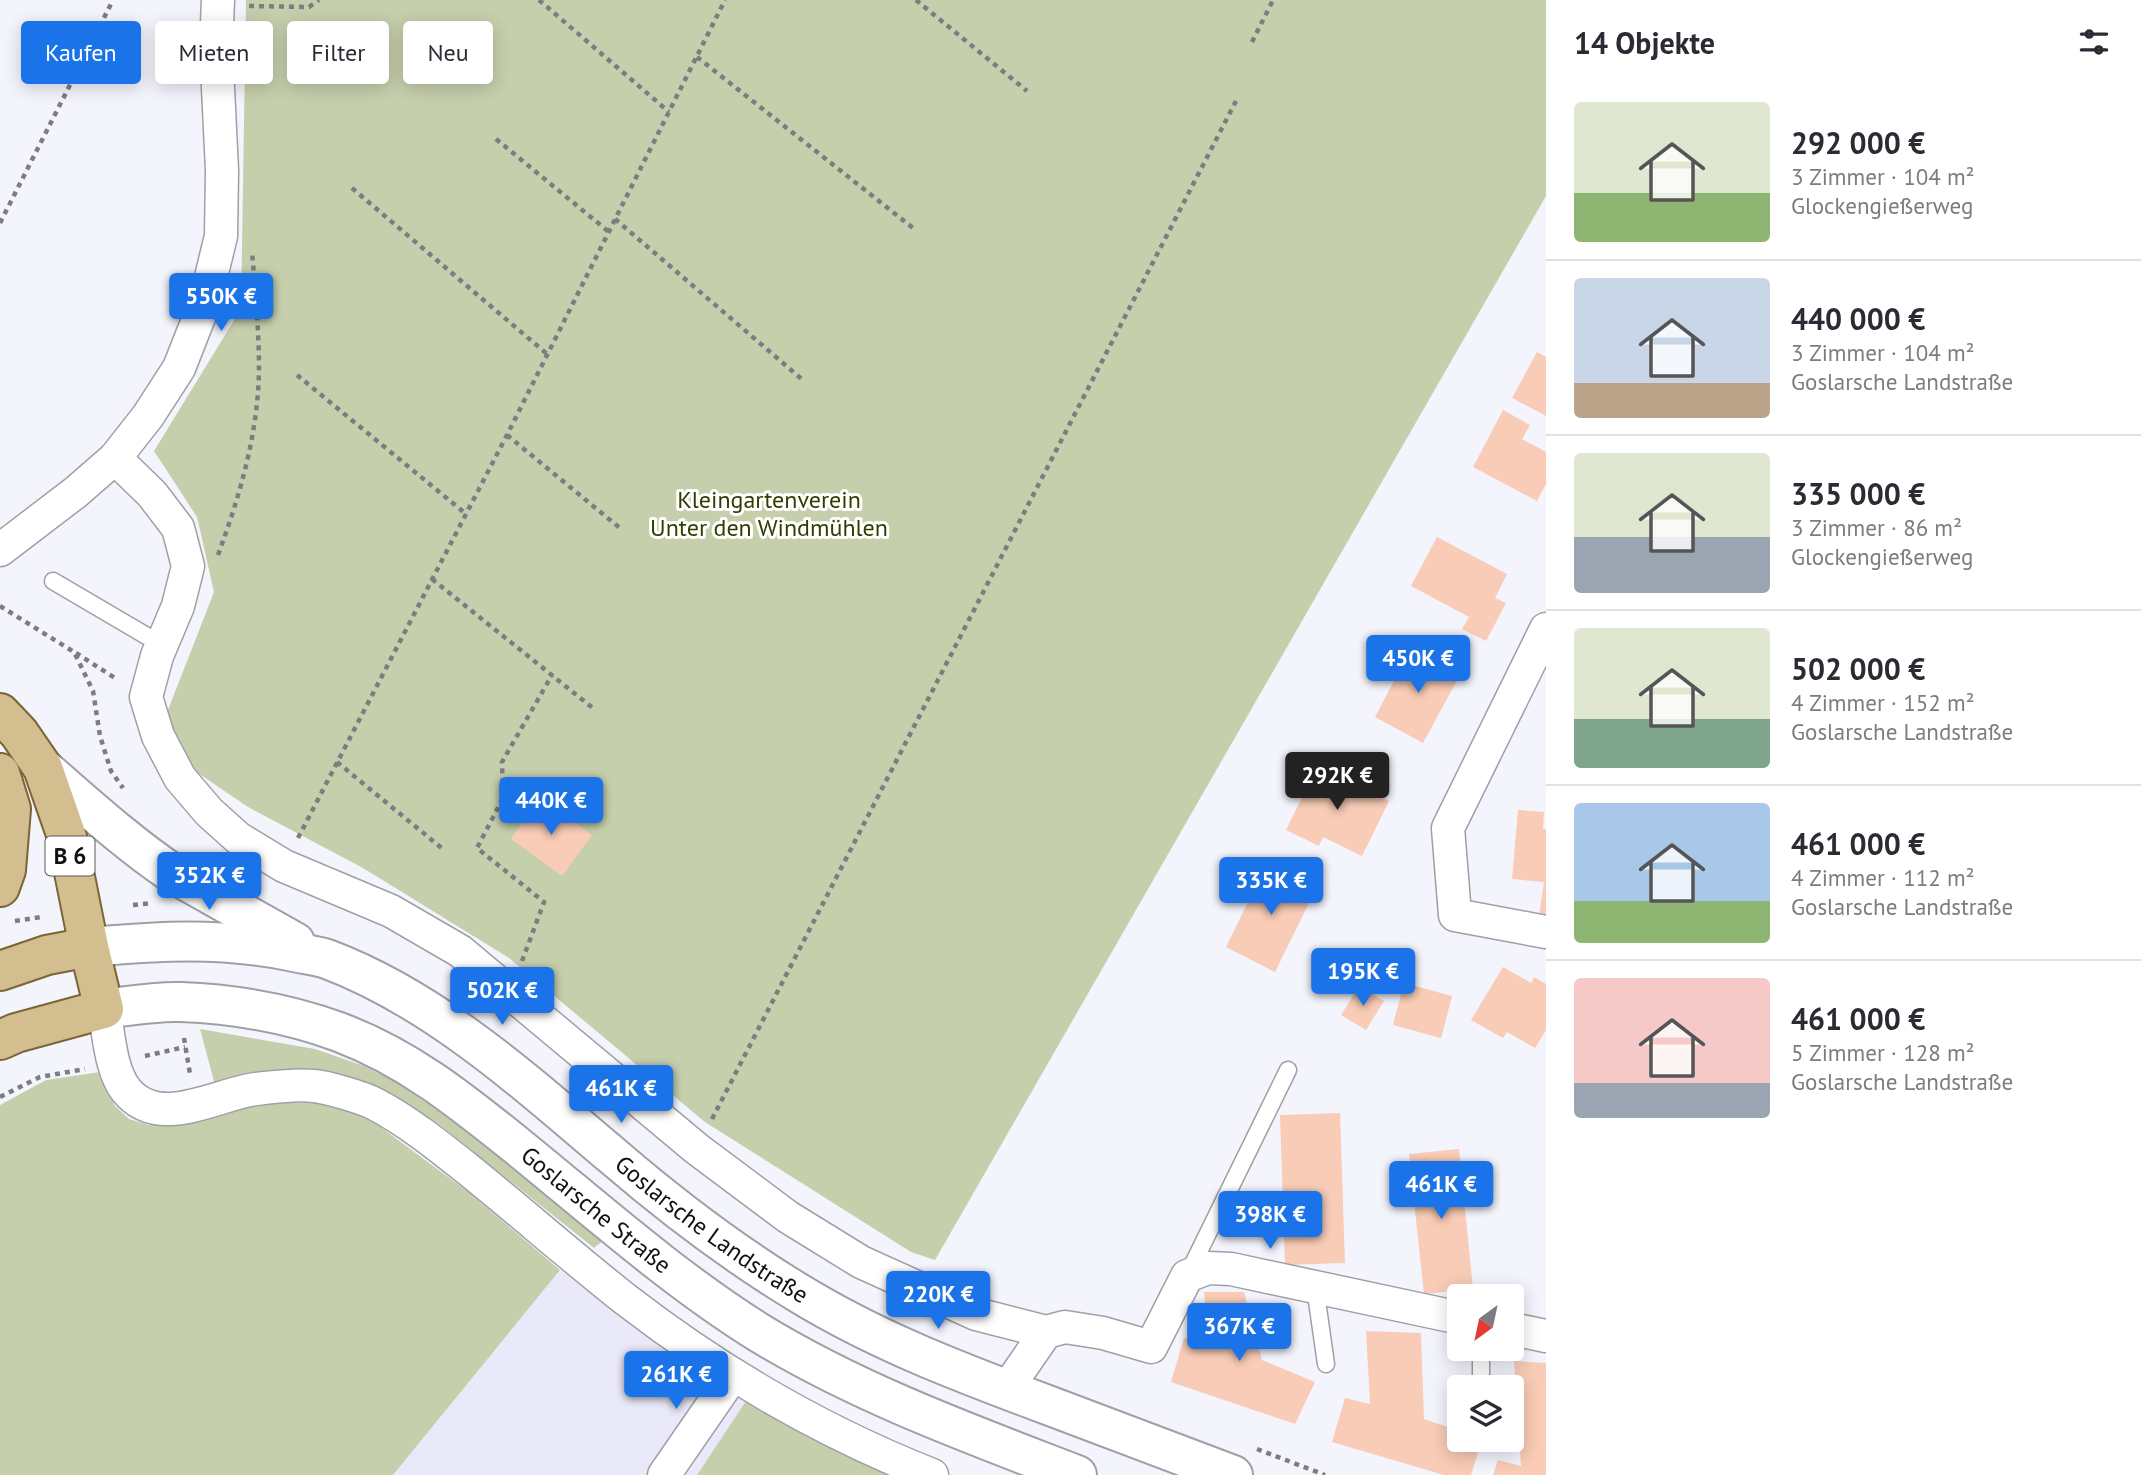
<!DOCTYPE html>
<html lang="de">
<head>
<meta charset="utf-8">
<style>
  :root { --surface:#fff; --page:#f2f2f3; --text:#2b2b33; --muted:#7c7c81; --line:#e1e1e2; --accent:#1a73e8 }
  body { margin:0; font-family:"PT Sans",sans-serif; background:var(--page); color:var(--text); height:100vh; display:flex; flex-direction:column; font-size:26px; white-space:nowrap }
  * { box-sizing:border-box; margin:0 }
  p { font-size:23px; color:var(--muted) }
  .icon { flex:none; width:38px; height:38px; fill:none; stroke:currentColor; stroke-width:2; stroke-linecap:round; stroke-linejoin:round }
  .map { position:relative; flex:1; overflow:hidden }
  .panel { display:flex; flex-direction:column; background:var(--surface); width:595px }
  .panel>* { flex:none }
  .guide { position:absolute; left:21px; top:21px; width:665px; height:63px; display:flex; gap:14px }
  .needle { width:46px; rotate:213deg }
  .tools { position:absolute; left:1447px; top:1284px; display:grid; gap:14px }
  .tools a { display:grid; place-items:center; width:77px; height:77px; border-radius:7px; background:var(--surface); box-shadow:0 4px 18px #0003; font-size:35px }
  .price { position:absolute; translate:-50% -60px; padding:0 16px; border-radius:7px; background:var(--accent); color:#fff; font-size:23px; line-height:46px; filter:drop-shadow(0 2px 4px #0008) }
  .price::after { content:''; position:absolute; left:50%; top:42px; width:21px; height:16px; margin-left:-10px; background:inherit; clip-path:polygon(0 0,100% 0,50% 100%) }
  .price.selected { background:#222; color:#fff }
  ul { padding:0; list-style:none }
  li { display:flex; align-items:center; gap:21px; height:175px; padding:0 28px }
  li+li { border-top:2px solid var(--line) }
  li span { display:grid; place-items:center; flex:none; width:196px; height:140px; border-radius:7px; color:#555 }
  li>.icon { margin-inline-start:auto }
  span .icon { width:84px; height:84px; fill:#fffc; stroke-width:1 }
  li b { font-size:30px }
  h2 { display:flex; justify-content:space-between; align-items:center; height:84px; padding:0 28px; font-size:30px }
  .tag { padding:0 24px; border-radius:7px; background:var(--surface); box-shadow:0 4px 18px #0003; font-size:24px; line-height:63px }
  .tag.selected { background:var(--accent); color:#fff }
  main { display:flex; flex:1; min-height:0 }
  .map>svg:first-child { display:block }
  .built { fill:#eae9f9 }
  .green { fill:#c6cfac }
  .building { fill:#f8ccb6 }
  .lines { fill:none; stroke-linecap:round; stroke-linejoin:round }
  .lane-casing { stroke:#a09fa8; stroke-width:19 }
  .street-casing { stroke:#a09fa8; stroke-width:35 }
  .secondary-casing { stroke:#a09fa8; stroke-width:42 }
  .primary-casing { stroke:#7c6434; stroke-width:42 }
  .path { stroke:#7c7c81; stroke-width:4.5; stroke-dasharray:5 5; stroke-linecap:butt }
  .lane { stroke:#fff; stroke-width:16 }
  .street { stroke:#fff; stroke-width:32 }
  .secondary { stroke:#fff; stroke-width:38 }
  .primary { stroke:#d3be90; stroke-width:38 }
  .labels { text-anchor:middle; stroke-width:6; stroke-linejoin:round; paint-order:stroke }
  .shield { fill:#fff; stroke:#58585a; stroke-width:2 }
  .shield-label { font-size:23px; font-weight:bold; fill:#101013 }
  .park-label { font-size:24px; fill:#333d00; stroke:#fff }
  .street-label { font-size:24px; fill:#101013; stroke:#fff }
</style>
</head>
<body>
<main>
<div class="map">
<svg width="1546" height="1475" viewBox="0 0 1546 1475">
  <rect width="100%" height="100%" fill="#f4f4fd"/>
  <polygon class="built" points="560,1270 748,1398 697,1475 393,1475"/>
  <g class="green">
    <polygon points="246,0 1546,0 1546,196 935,1260 911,1252 705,1122 509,958 363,868 248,807 195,771 166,715 214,592 197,517 154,451 241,309"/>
    <polygon points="200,1029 315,1049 364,1066 409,1089 470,1134 604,1240 594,1248 440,1125 394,1100 215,1085"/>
    <polygon points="100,1072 115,1106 129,1119 149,1125 259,1103 318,1103 367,1117 467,1191 560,1270 393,1475 0,1475 0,1105 46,1080"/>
    <polygon points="748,1398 895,1475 697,1475"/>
  </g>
  <g class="building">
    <polygon points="1537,352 1546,357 1546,416 1512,398"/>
    <polygon points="1503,410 1530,425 1522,439 1546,452 1546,484 1537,501 1473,467"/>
    <polygon points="1437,537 1507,574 1495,598 1506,603 1486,641 1462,629 1469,617 1411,586"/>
    <polygon points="1412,647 1461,673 1423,743 1375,717"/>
    <polygon points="1318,765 1389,801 1362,856 1323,837 1319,846 1286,830"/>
    <polygon points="540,797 592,835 562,876 511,839"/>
    <polygon points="1518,810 1544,812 1543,829 1546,829 1546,917 1539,916 1544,882 1512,879"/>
    <polygon points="1267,863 1317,887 1275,972 1226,947"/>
    <polygon points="1503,967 1531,983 1534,977 1546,984 1546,1030 1535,1048 1507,1032 1503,1038 1471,1020"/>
    <polygon points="1404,983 1452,996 1441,1038 1393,1025"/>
    <polygon points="1359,986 1384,1001 1366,1030 1341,1015"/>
    <polygon points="1340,1113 1345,1263 1285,1265 1280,1115"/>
    <polygon points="1459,1149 1473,1289 1424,1294 1409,1154"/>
    <polygon points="1204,1292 1244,1292 1262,1360 1315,1382 1295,1424 1171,1382 1184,1338 1208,1345"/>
    <polygon points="1366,1331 1421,1333 1424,1419 1460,1431 1460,1440 1482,1440 1471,1475 1444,1475 1332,1442 1345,1398 1370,1404"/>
    <polygon points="1514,1361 1546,1363 1546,1475 1493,1475 1498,1460 1521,1466"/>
  </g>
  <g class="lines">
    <g class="lane-casing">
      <g id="lane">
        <polyline points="53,581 162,645"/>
        <polyline points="1188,1274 1288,1070"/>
        <polyline points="1315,1287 1326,1364"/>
        <polyline points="1481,1388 1481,1349"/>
      </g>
    </g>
    <g class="street-casing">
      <g id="street">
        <polyline points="115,458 152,494 178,528 188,566 178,606 157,656 146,697 158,736 180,778 209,812 238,838 284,866 391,911 460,951 697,1149 788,1217 861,1262 976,1314 1046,1332 1065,1327 1103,1333 1151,1347 1187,1276 1208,1268 1231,1269 1460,1318"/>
        <polyline points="0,550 76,492 115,458 148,416 179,368 205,302 221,236 222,170 216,47 218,0"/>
        <polyline points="1546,629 1448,828 1455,915 1546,932"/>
        <path d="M104,1009c5,25 6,60 22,81 33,41 90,4 130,-1 16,-2 42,-5 58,-3 13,1 50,12 61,18 34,18 65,43 95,67 52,42 103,87 155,128 93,72 198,133 307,176"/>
        <polyline points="1512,1329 1546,1336"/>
        <polyline points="1006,1390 1046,1332"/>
        <polyline points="664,1475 733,1375"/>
      </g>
    </g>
    <g class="secondary-casing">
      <g id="secondary">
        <path d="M43,768c42,36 83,74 129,105l123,69"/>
        <path id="s1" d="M89,947c71,-6 129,-10 200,4 12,3 26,4 38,8 109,41 199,124 287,198 57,49 119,96 183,135 78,48 162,80 248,112 63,24 126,47 188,71"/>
        <path id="s2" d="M104,1009c25,-3 51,-8 77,-7 52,2 109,12 158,30 69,26 121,68 177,113 79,64 156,133 242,187 100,61 210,101 319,143"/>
      </g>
    </g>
    <g class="primary-casing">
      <g id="primary">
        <polyline points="0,713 19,733 43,768 67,837 89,947 104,1009 16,1033 0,1040"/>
        <polyline points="0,773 11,809 6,870 0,887"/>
        <polyline points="0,971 47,955 89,947"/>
      </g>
    </g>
    <g class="path">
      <polyline points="539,0 669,112"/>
      <polyline points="916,0 1027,91"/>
      <polyline points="249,6 309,7 319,0"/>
      <polyline points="1252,42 1273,0"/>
      <polyline points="697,57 913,228"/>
      <polyline points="496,139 609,232"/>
      <polyline points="352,188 547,354"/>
      <polyline points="615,219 804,381"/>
      <polyline points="0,223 113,0"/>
      <polyline points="297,375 466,514"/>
      <polyline points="507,435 621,529"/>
      <path d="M218,555c22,-60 40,-121 41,-185 0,-40 -4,-80 -7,-119"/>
      <polyline points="432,579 594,709"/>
      <polyline points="0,606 74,652 93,691 100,736 111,771 123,788"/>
      <polyline points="76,653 118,680"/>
      <polyline points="337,762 444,850"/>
      <polyline points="298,838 507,435 725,0"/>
      <polyline points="133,905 152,903"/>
      <polyline points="15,921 41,917"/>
      <polyline points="522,961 544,902 477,848 503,798 502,762 552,675"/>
      <polyline points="184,1038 190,1074"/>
      <polyline points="145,1056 185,1047"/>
      <polyline points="0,1097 40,1077 85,1069"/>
      <polyline points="712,1119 1237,99"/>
      <polyline points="1257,1449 1325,1475"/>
    </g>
    <use href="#lane" class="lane"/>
    <use href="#street" class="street"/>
    <use href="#secondary" class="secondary"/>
    <use href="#primary" class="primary"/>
  </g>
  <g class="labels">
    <rect class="shield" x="45.5" y="836.5" width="49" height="39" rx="5"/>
    <g class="shield-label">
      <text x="70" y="864">B 6</text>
    </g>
    <g class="park-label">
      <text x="769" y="508">Kleingartenverein<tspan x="769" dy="28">Unter den Windmühlen</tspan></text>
    </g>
    <g class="street-label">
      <text dy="8" stroke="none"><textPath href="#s2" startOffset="553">Goslarsche Straße</textPath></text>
      <text dy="8" stroke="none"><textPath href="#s1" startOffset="712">Goslarsche Landstraße</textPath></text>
    </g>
  </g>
</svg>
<div class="tools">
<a><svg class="needle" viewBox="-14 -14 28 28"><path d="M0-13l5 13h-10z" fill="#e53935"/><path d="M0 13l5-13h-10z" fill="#7c7c81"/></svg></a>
<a><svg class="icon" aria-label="layers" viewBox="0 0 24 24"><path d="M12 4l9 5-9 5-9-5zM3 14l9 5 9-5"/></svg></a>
</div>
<b class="price" style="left:221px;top:333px">550K €</b>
<b class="price" style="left:1418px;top:695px">450K €</b>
<b class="price selected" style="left:1337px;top:812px">292K €</b>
<b class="price" style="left:551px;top:837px">440K €</b>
<b class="price" style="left:209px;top:912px">352K €</b>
<b class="price" style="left:1271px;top:917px">335K €</b>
<b class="price" style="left:1363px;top:1008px">195K €</b>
<b class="price" style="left:502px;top:1027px">502K €</b>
<b class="price" style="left:621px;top:1125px">461K €</b>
<b class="price" style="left:1441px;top:1221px">461K €</b>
<b class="price" style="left:1270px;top:1251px">398K €</b>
<b class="price" style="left:938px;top:1331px">220K €</b>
<b class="price" style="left:1239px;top:1363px">367K €</b>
<b class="price" style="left:676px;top:1411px">261K €</b>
<div class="guide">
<a class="tag selected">Kaufen</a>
<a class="tag">Mieten</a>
<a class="tag">Filter</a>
<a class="tag">Neu</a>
</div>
</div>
<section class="panel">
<h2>14 Objekte<svg class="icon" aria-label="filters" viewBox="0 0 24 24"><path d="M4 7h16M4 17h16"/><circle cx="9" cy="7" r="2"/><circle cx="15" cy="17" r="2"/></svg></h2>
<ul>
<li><span style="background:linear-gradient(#dfe7d0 65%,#8fb573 0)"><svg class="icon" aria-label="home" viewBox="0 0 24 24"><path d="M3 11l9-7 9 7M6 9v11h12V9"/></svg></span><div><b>292 000 €</b><p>3 Zimmer · 104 m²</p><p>Glockengießerweg</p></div></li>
<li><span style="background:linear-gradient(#c9d6e8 75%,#b9a48a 0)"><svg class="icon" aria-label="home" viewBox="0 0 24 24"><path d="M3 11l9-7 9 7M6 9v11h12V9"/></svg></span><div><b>440 000 €</b><p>3 Zimmer · 104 m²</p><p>Goslarsche Landstraße</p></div></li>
<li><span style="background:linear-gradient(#dfe7d0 60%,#9aa5b1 0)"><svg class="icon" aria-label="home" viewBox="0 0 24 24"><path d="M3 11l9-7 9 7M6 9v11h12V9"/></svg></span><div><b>335 000 €</b><p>3 Zimmer · 86 m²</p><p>Glockengießerweg</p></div></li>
<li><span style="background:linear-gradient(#dfe7d0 65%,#7fa58c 0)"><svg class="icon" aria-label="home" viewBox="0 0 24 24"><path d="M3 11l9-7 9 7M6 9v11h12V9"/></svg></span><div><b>502 000 €</b><p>4 Zimmer · 152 m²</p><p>Goslarsche Landstraße</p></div></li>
<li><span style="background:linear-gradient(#a9c7e8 70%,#8fb573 0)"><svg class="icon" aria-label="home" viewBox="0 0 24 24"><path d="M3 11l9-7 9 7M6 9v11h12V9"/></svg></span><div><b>461 000 €</b><p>4 Zimmer · 112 m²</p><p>Goslarsche Landstraße</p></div></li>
<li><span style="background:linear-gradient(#f6c9c9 75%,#9aa5b1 0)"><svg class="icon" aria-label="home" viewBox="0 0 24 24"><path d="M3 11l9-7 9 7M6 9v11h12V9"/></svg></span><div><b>461 000 €</b><p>5 Zimmer · 128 m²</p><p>Goslarsche Landstraße</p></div></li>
</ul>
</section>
</main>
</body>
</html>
